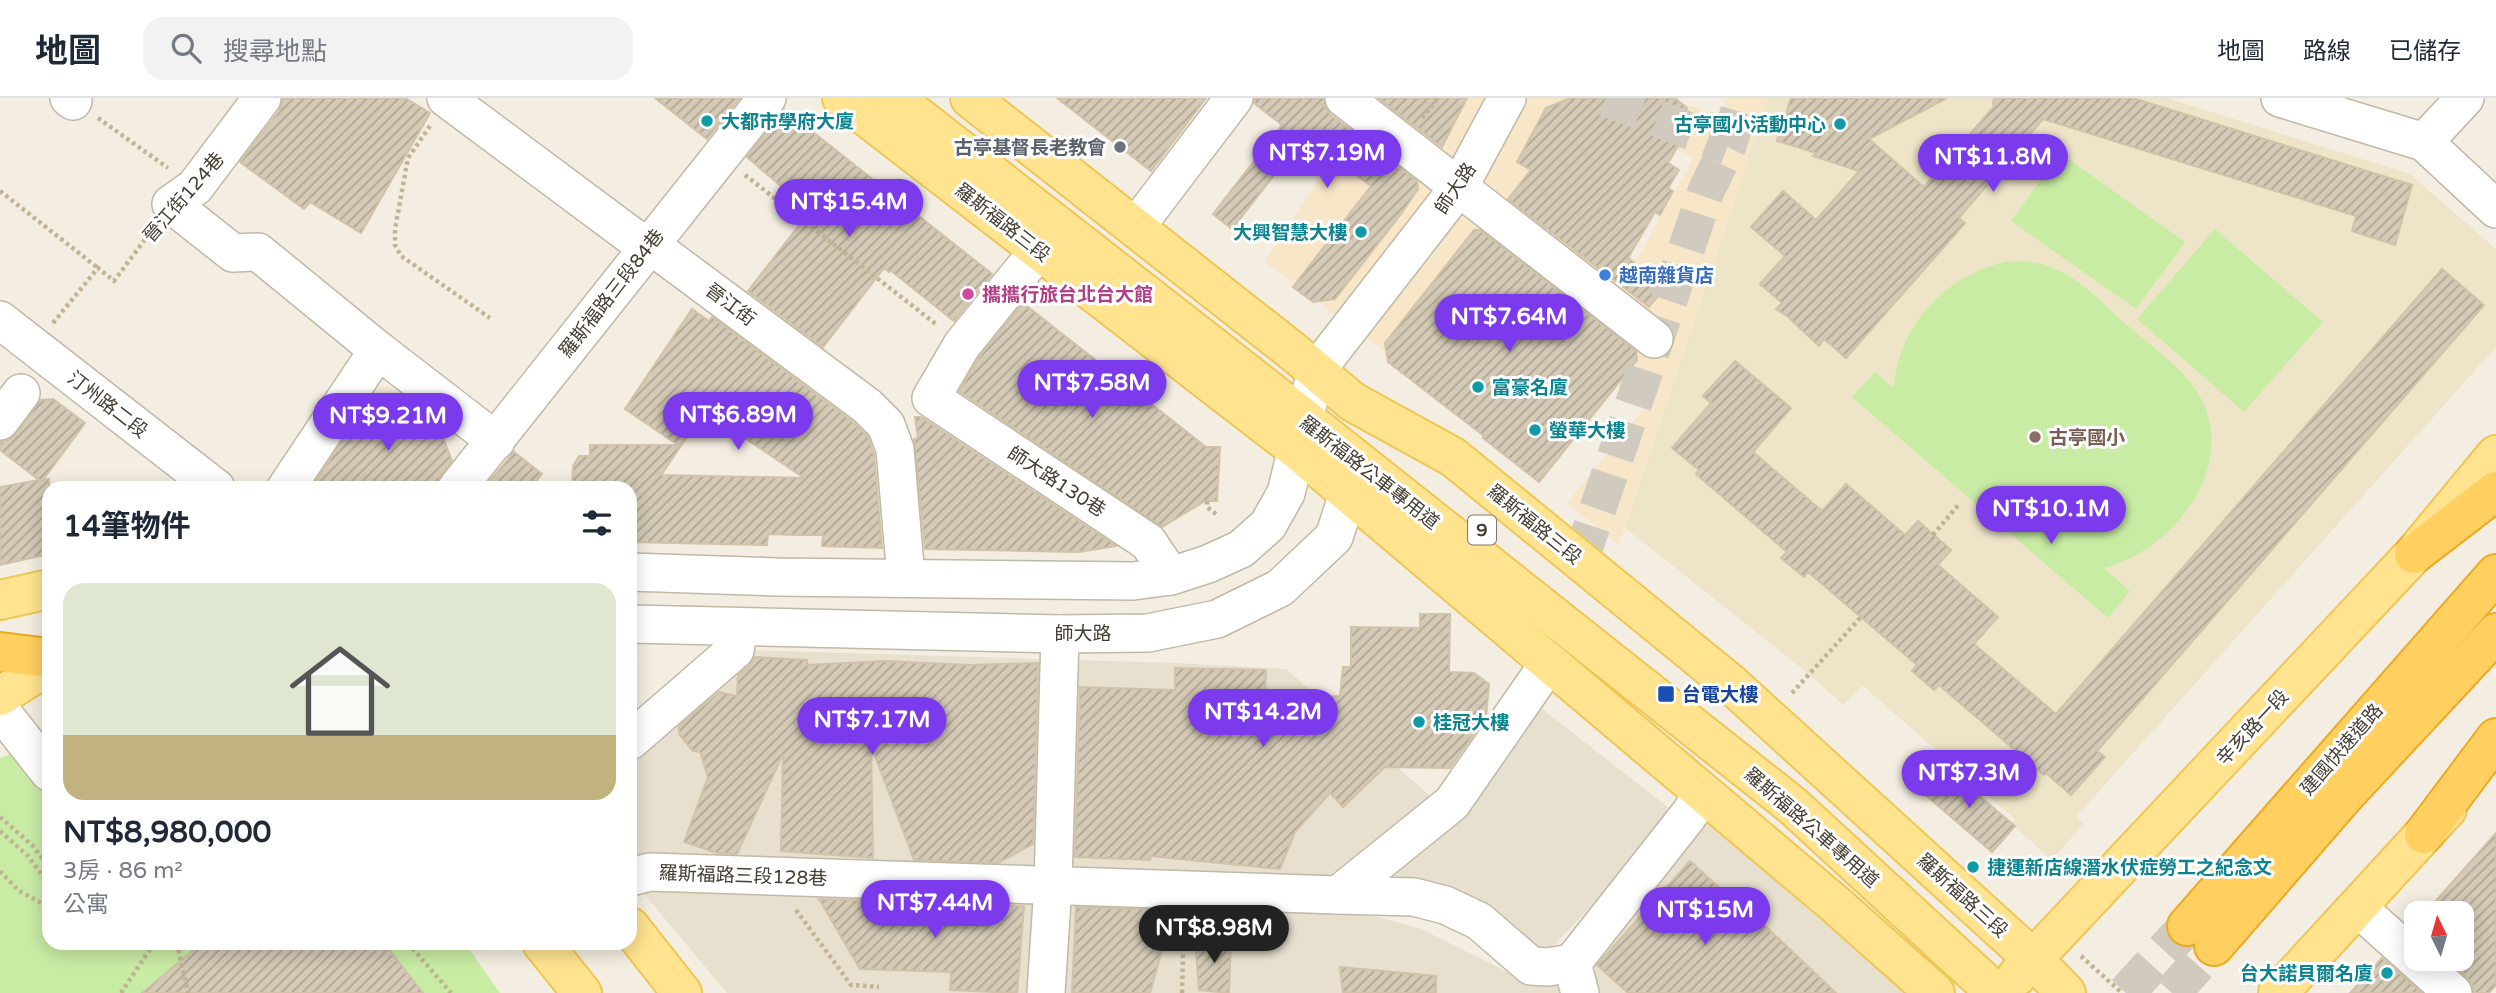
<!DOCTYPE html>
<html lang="zh-TW">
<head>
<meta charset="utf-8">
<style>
  :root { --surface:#fff; --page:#f2f2f3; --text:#1f2937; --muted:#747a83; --line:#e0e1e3; --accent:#7c3aed }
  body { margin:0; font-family:"Varela Round","Noto Sans TC",sans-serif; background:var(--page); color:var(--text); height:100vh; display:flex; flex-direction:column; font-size:26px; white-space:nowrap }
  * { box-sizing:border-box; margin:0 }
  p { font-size:23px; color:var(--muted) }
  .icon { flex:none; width:38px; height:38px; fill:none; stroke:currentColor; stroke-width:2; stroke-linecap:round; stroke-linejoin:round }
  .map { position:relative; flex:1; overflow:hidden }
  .side { position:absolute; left:42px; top:383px; width:595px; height:469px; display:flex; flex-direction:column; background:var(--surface); border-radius:21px; box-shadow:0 4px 18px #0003 }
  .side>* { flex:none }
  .needle { width:46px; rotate:355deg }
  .buttons { position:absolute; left:2404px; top:803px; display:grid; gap:14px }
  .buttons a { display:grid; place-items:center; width:70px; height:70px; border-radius:14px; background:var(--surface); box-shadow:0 4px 18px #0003; font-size:35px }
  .price { position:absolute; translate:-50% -60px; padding:0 16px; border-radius:24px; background:var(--accent); color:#fff; font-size:23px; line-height:46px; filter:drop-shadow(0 2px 4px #0008) }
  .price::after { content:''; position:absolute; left:50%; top:42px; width:21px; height:16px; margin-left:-10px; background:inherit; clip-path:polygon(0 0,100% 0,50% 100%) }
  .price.selected { background:#222; color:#fff }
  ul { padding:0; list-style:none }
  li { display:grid; align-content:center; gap:14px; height:371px; padding:0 21px }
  li span { display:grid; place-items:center; height:217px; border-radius:21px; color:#555 }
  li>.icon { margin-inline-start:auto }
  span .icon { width:126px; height:126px; fill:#fffc; stroke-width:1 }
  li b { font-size:30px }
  h2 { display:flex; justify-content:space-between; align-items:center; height:84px; padding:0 21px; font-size:30px }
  header { display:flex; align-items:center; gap:42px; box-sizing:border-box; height:98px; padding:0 35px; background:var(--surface); border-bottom:2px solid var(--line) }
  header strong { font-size:33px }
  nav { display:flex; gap:38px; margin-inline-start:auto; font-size:24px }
  .search { width:490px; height:63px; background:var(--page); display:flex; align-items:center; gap:18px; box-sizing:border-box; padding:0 24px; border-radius:21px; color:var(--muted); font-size:26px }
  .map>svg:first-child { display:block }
  .residential { fill:#e7e0cf }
  .commercial { fill:#f8e6c9 }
  .education { fill:#eee5c9 }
  .green { fill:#c9eca5 }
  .building { fill:url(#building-hatch); stroke:#d1c2a8; stroke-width:2; fill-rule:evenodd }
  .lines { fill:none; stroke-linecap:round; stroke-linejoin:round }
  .minor-tunnel { stroke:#d0cbbe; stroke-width:37; stroke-dasharray:37 18; stroke-linecap:butt }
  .highway-tunnel { stroke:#d0cbbe; stroke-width:38; stroke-dasharray:38 19; stroke-linecap:butt }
  .minor-casing { stroke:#c1b9a6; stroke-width:40 }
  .major-casing { stroke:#efc653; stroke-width:42 }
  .highway-casing { stroke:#eca922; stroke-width:42 }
  .path { stroke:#c2b393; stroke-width:4.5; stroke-dasharray:3.5 3.5; stroke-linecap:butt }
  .minor { stroke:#fff; stroke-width:37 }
  .major { stroke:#ffe38e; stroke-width:38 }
  .highway { stroke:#ffd060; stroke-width:38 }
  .path-bridge { stroke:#c2b393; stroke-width:4.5; stroke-dasharray:3.5 3.5; stroke-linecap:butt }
  .culture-dot { fill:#0f9aa8; stroke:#fff; stroke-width:2.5 }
  .worship-dot { fill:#6b7280; stroke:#fff; stroke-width:2.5 }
  .shop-dot { fill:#3f7fe0; stroke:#fff; stroke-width:2.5 }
  .hotel-dot { fill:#d1479c; stroke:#fff; stroke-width:2.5 }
  .education-dot { fill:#8d6e63; stroke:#fff; stroke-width:2.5 }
  .transit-dot { fill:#1a4fb4; stroke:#fff; stroke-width:2.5 }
  .labels { text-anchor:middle; stroke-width:6; stroke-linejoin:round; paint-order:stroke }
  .shield { fill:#fff; stroke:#7c7870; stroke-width:2 }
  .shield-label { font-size:18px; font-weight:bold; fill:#443e32 }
  .culture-label { font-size:19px; font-weight:bold; fill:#0d838f; stroke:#fff; text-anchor:start }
  .worship-label { font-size:19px; font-weight:bold; fill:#5b616d; stroke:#fff; text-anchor:end }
  .street-label { font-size:19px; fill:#443e32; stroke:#fff }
  .shop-label { font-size:19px; font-weight:bold; fill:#366cbe; stroke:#fff; text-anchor:start }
  .hotel-label { font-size:19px; font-weight:bold; fill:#b23c85; stroke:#fff; text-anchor:start }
  .education-label { font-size:19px; font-weight:bold; fill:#785e54; stroke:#fff; text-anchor:start }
  .transit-label { font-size:19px; font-weight:bold; fill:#164399; stroke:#fff; text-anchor:start }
</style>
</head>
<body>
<header>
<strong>地圖</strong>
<div class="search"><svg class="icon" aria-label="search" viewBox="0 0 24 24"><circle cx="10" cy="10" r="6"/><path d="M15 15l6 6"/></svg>搜尋地點</div>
<nav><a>地圖</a><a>路線</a><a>已儲存</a></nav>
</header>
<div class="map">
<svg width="2496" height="895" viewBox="0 0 2496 895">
  <defs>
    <pattern id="building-hatch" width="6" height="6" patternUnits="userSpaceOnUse" patternTransform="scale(1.75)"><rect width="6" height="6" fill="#d4cab6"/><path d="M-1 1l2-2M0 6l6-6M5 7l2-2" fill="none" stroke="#aea595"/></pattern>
  </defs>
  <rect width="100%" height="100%" fill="#f3eee1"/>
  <g class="residential">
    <polygon points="745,552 1177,565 1286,571 1436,703 1336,774 1339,809 1419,830 1507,874 1566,877 1569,895 727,895 630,779 630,656"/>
    <polygon points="1537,607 1678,717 1542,860 1368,783"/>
    <polygon points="1704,722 1906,895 1599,895 1588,856"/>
  </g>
  <polygon class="commercial" points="1370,0 1662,0 1721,17 1726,0 1768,0 1619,447 1567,405 1643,312 1656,281 1520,182 1575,115 1636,163 1694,59 1569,7 1437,293 1265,164"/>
  <polygon class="education" points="1768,0 2167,0 2410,76 2496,151 2496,249 2076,719 2084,726 2052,762 2015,729 2012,725 2015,721 1863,588 1843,607 1809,576 1625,430"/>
  <g class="green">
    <polygon points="2060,55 2185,144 2136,211 2011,123"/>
    <polygon points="2215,131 2323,224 2244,314 2137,221"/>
    <path d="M2009,163c16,0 33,1 47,8 27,12 50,38 71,56 22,19 46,36 64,58 7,9 14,21 17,33 19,67 -43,137 -104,152l26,23 -22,27 -256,-221 23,-25 19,16c4,-63 54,-115 115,-127z"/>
    <polygon points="49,641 49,845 465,845 500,895 0,895 0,660"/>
  </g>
  <g class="building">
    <polygon points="283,0 405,0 430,15 361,135 310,104 304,111 240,64 279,13"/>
    <polygon points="655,0 740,0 707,41"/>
    <polygon points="1057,0 1206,0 1151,73"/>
    <polygon points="1255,0 1323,0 1325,9 1331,17 1417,83 1418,91 1401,116 1335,201 1313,204 1293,189 1371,88 1304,39 1232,131 1213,116 1282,27 1254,5"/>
    <polygon points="1378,0 1467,0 1442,49"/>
    <polygon points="1570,0 1675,0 1687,10 1678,37 1683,39 1668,65 1679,72 1668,90 1673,93 1660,117 1655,114 1628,160 1665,190 1649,209 1508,101 1531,72 1517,64 1546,10"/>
    <polygon points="1791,0 1947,0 1869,41 1924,89 1996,6 1993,6 1994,0 2133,0 2412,87 2395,147 2352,133 2356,118 2043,21 1959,120 1965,125 1846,260 1824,241 1819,248 1787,218 1776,211 1782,205 1760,186 1785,158 1751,129 1783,93 1816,122 1859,73 1813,58 1816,55 1777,43"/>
    <polygon points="784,11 992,176 954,223 890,172 889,174 884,170 823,249 748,193 810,113 747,59"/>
    <polygon points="1474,132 1480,132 1636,253 1637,262 1539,384 1483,340 1484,338 1388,264 1385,245"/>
    <polygon points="2442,171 2484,207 2097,653 2105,659 2071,697 2046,675 2044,677 1939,587 1934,592 1912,573 1917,567 1808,474 1804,479 1781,460 1787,454 1696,376 1699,372 1672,350 1711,305 1703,298 1735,263 1791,310 1753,354 1822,413 1846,386 1905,437 1918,423 1951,452 1938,467 1998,519 1974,546 2056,616"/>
    <polygon points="1023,205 1206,349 1220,349 1217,403 1205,403 1162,429 959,293 979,259"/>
    <path d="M692,211l17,12 3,-4 141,105 15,15 6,17 8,94 -60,-2 1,-11h-27l-28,-1 -1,11 -137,-3v-54h-58l1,-22 6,-10h11v-11h88l-53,-36zM705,313l99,67 -143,-3z"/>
    <polygon points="53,301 85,325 43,382 49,381 49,456 0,467 0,389 39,382 0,352 0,344 9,342 16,336 40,302"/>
    <polygon points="392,310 409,311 437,324 452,363 440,378 437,390 311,390 363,312"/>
    <polygon points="915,319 921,319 1116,448 1079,454 925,451 914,341 918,340"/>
    <polygon points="514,354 542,376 530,390 484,390"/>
    <polygon points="1420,516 1450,516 1449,574 1474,575 1489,586 1486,619 1450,670 1385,669 1343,709 1330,695 1295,734 1280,771 1190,762 1189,755 1188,762 1151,758 1150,762 1075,759 1080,589 1175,592 1175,570 1266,572 1265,600 1340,598 1343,569 1351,569 1351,529 1420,530"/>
    <polygon points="754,559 807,562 807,567 885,563 970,567 1038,565 1033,746 998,765 914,762 871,647 873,760 781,753 783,656 737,756 717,755 684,744 708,679 700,654 693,653 679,636 679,628 719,594 737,598 738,577 749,568"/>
    <polygon points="1945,669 2015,728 1992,754 1923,695"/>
    <polygon points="2496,735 2496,887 2489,895 2473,895 2473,888 2467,880 2447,861 2462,861 2462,816 2424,816"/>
    <polygon points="1690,763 1756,823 1758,821 1836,895 1628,895 1597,867"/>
    <polygon points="819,801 1024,808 1017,895 950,892 951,874 860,871"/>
    <polygon points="1076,809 1170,812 1170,823 1150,895 1072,895"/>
    <polygon points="1195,842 1231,843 1229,895 1199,892"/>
    <polygon points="202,845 384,845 423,895 142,895"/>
    <polygon points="2382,860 2422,895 2350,895"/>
    <polygon points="1340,869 1436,878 1436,895 1343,895"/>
  </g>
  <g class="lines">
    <g class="minor-tunnel">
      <polyline points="1606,0 1728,48"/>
      <polyline points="1580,463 1706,93 1728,48 1743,0"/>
    </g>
    <g class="highway-tunnel">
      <polyline points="2126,895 2187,828"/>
      <polyline points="2172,895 2214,848"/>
    </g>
    <g class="minor-casing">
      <g id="minor">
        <polyline points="69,0 73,3"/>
        <polyline points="262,0 195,89 171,106 233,155 258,154 378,252 496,343"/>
        <polyline points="446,0 634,140 649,146 867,308 886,327 895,351 906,480"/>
        <polyline points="1344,0 1654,241"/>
        <polyline points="2280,0 2424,44 2496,111"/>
        <polyline points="2424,44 2465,0"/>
        <polyline points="1135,130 1234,0"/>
        <polyline points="1039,152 962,247 931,300 1148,444 1171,478"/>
        <polyline points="0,222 216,390"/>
        <polyline points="0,323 21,295"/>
        <polyline points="286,390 378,252"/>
        <polyline points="457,390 767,0"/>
        <polyline points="630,474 777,479 1133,483 1171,478 1208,466 1241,451 1268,427 1286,395 1316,273 1459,89 1507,0"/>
        <polyline points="630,526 1060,536 1148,535 1217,521 1280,490 1334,439 1348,396 1345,367"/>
        <polyline points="0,612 49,674"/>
        <polyline points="630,643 735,552 739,529"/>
        <polyline points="630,779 650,774 1338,797 1452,705 1549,565"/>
        <polyline points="1338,797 1414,799 1445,807 1479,823 1531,868 1548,869 1572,865"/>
        <polyline points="2357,809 2453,895"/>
        <polyline points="1046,895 1053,787 1060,536"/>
        <polyline points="1580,895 1572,865 1688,718 1704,695"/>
      </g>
    </g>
    <g class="major-casing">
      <g id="major">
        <polyline points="842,0 1295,350 1836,807 1935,895"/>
        <polyline points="894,0 1262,287 1793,708 1996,895"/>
        <polyline points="970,0 1291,252 1353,304 1453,359 1731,586 2033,861 2066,895"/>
        <polyline points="0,502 49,491"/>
        <polyline points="0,598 49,567"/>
        <polyline points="630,829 682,895"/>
        <polyline points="542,845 582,895"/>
        <polyline points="2017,878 2414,456 2496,357"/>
        <polyline points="2278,895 2447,711"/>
      </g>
    </g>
    <g class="highway-casing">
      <g id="highway">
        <polyline points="2414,456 2496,393"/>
        <polyline points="0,554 49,560"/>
        <polyline points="2424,736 2496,640"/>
        <polyline points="2187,828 2496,476"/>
        <polyline points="2214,848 2345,697 2496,535"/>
      </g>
    </g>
    <g class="path">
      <polyline points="98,20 168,70"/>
      <polyline points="1422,20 1438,0"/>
      <polyline points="430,28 408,60 395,131 395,147 401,158 490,220"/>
      <polyline points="745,77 937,227"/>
      <polyline points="0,93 98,170"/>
      <polyline points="53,225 98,170 114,183 152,132"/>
      <polyline points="1207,403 1207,409 1216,416"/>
      <polyline points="1933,437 1960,405"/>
      <polyline points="1792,595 1861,519"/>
      <polyline points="0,773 19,793 49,809"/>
      <polyline points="796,812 851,887 879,889"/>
      <polyline points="177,845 188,895"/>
      <polyline points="408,845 451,895"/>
      <polyline points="2081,858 2122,895"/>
      <polyline points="121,895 154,845"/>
      <polyline points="1182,895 1184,822"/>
    </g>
    <use href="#minor" class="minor"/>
    <use href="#major" class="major"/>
    <use href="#highway" class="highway"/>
    <g class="path-bridge">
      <polyline points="0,719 33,748 49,769"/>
      <polyline points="0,733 28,758 49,787"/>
    </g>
  </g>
  <g class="culture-dot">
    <circle cx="707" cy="23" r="7"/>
    <circle cx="1840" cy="26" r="7"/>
    <circle cx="1361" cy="134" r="7"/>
    <circle cx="1478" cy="289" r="7"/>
    <circle cx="1535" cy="332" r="7"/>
    <circle cx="1419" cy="624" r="7"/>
    <circle cx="1973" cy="769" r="7"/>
    <circle cx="2387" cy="875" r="7"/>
  </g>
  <circle class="worship-dot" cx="1120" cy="49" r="7"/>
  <circle class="shop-dot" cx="1605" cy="177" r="7"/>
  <circle class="hotel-dot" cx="968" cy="196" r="7"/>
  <circle class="education-dot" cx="2035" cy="339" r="7"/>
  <rect class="transit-dot" x="1657" y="587" width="18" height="18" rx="3.5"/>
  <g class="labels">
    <rect class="shield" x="1468" y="417.5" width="28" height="29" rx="5"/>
    <g class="shield-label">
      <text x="1482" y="438">9</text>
    </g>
    <g class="culture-label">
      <text x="721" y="30">大都市學府大廈</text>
      <text x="1826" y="33" text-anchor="end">古亭國小活動中心</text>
      <text x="1347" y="141" text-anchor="end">大興智慧大樓</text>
      <text x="1492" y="296">富豪名廈</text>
      <text x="1549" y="339">螢華大樓</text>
      <text x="1433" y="631">桂冠大樓</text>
      <text x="1987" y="776">捷運新店線潛水伏症勞工之紀念文</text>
      <text x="2373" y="882" text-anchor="end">台大諾貝爾名廈</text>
    </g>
    <g class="worship-label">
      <text x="1106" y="56">古亭基督長老教會</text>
    </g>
    <g class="street-label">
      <text transform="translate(1455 90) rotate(-56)" y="7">師大路</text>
      <text transform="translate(183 99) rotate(-49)" y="7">晉江街124巷</text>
      <text transform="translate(1003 124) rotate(38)" y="7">羅斯福路三段</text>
      <text transform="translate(611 195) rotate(-52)" y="7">羅斯福路三段84巷</text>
      <text transform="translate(731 206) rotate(37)" y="7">晉江街</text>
      <text transform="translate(108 306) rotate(38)" y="7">汀州路二段</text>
      <text transform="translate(1370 374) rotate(38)" y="7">羅斯福路公車專用道</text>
      <text transform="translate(1057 383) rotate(33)" y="7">師大路130巷</text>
      <text transform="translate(1535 426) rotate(39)" y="7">羅斯福路三段</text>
      <text x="1083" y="542">師大路</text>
      <text transform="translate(2252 629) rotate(-47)" y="7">辛亥路一段</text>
      <text transform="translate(2341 651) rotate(-49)" y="7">建國快速道路</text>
      <text transform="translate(1812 729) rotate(41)" y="7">羅斯福路公車專用道</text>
      <text transform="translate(743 777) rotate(2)" y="7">羅斯福路三段128巷</text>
      <text transform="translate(1963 797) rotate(42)" y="7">羅斯福路三段</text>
    </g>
    <g class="shop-label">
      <text x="1619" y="184">越南雜貨店</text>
    </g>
    <g class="hotel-label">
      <text x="982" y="203">攜攜行旅台北台大館</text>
    </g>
    <g class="education-label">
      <text x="2049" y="346">古亭國小</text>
    </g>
    <g class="transit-label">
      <text x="1682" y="603">台電大樓</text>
    </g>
  </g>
</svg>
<div class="buttons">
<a><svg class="needle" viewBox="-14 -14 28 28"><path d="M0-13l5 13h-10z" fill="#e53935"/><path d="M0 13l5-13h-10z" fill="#747a83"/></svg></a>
</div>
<b class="price" style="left:1327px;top:92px">NT$7.19M</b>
<b class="price" style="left:1993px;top:96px">NT$11.8M</b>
<b class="price" style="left:849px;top:141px">NT$15.4M</b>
<b class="price" style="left:1509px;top:256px">NT$7.64M</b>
<b class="price" style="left:1092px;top:322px">NT$7.58M</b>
<b class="price" style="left:738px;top:354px">NT$6.89M</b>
<b class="price" style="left:388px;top:355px">NT$9.21M</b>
<b class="price" style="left:2051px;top:448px">NT$10.1M</b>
<b class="price" style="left:1263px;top:651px">NT$14.2M</b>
<b class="price" style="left:872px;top:659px">NT$7.17M</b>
<b class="price" style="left:1969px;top:712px">NT$7.3M</b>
<b class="price" style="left:935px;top:842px">NT$7.44M</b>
<b class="price" style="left:1705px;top:849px">NT$15M</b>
<b class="price selected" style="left:1214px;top:867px">NT$8.98M</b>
<section class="side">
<h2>14筆物件<svg class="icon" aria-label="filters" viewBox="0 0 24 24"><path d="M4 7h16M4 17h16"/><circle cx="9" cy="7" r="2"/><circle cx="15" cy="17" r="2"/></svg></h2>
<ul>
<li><span style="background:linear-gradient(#dfe7d0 70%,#c2b280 0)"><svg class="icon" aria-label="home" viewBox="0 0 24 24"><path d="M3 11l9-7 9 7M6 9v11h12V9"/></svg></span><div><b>NT$8,980,000</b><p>3房 · 86 m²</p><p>公寓</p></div></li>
</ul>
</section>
</div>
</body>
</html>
